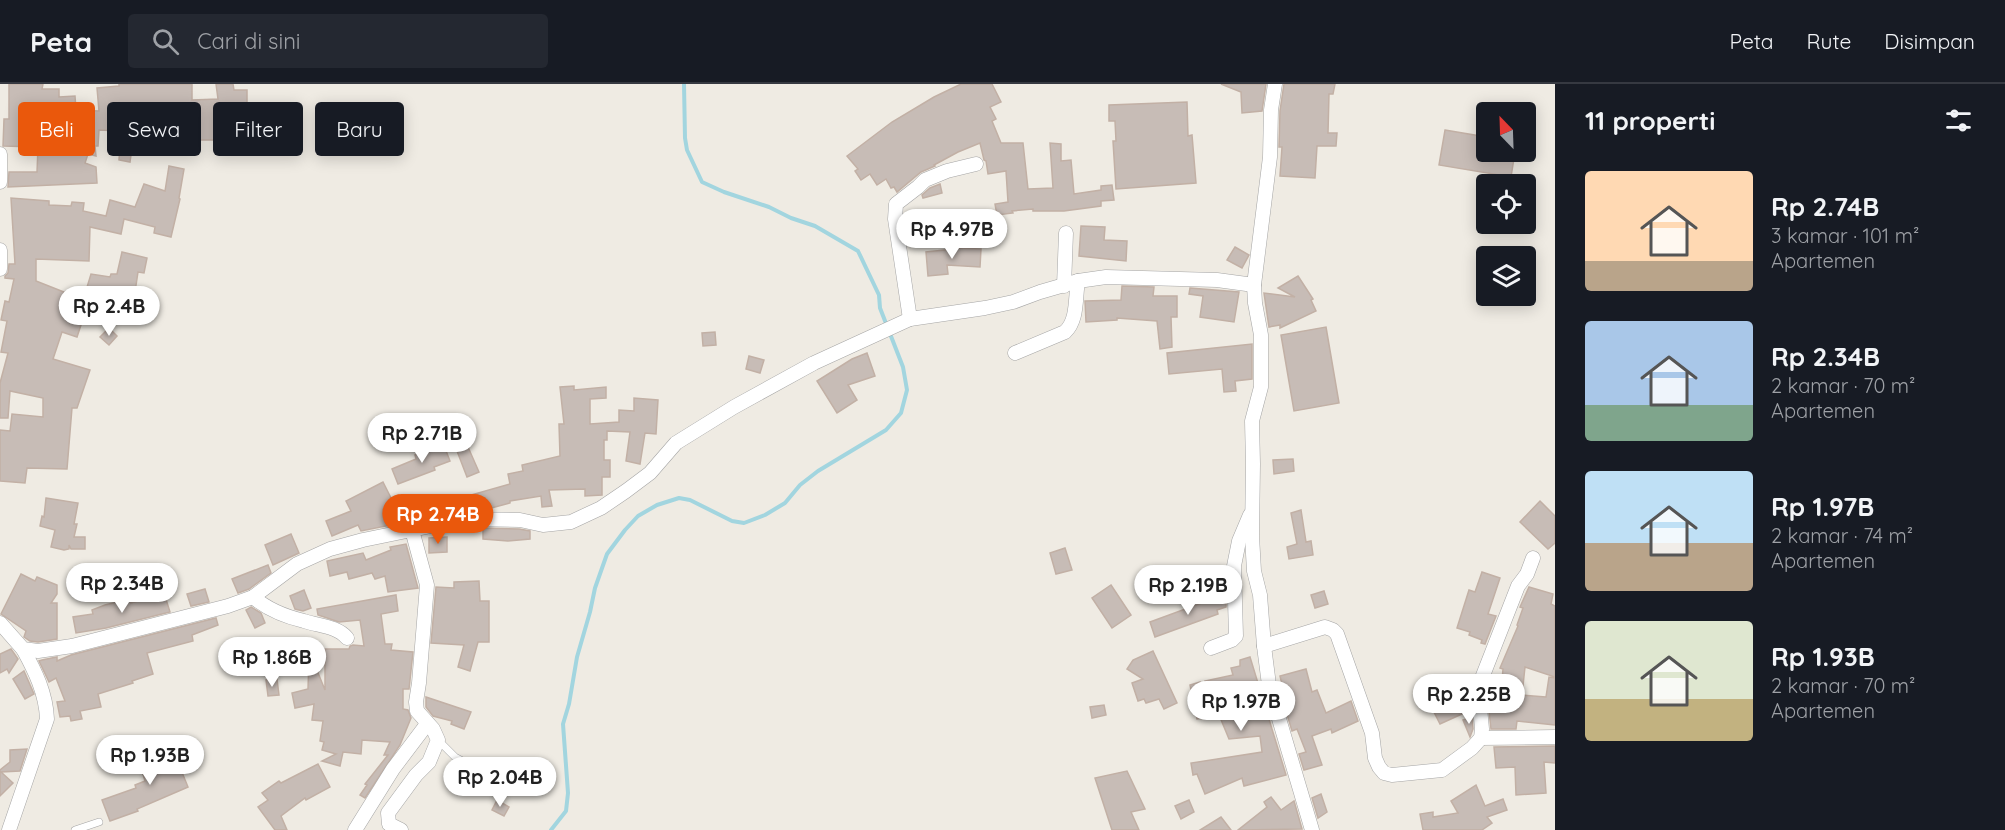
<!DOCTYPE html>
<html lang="id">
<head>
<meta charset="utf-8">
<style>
  :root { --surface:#171b24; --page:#242831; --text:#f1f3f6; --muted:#9ea1a6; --line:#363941; --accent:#ea580c }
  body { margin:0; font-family:Quicksand,sans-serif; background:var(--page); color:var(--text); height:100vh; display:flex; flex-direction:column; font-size:22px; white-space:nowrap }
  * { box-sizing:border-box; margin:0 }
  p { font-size:20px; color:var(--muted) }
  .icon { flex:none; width:33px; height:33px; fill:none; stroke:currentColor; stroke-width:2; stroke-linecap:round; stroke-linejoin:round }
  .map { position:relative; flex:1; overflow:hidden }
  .details { display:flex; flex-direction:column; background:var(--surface); width:450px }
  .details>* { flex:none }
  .hud { position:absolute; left:18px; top:18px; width:570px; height:54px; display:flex; gap:12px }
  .needle { width:39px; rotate:337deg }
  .tools { position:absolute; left:1476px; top:18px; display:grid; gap:12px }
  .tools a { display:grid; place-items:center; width:60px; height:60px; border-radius:6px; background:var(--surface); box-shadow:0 3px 15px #0003; font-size:30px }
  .price { position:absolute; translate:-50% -51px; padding:0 14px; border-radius:21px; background:#fff; color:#222; font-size:20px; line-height:39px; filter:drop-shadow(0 2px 3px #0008) }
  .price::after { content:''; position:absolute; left:50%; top:36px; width:18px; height:14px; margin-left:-9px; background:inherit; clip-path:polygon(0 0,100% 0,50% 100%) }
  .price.current { background:var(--accent); color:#fff }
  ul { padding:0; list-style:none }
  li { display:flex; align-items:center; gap:18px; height:150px; padding:0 30px }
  li span { display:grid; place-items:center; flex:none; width:168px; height:120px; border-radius:6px; color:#555 }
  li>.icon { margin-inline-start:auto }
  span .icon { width:72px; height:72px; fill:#fffc; stroke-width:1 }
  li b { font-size:26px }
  h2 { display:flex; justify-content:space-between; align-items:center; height:72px; padding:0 30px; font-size:26px }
  .tag { padding:0 21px; border-radius:6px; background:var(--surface); box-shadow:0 3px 15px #0003; font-size:21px; line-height:54px }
  .tag.current { background:var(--accent); color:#fff }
  header { display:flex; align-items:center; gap:36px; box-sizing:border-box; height:84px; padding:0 30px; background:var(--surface); border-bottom:2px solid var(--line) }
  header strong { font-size:28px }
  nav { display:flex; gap:33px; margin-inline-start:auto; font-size:21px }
  .search { width:420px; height:54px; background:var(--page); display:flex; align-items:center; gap:15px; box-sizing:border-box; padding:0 21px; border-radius:6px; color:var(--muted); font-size:22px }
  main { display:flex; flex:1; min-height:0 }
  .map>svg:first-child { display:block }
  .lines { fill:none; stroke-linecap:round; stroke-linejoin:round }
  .stream { stroke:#a2d5df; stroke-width:4 }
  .building { fill:#c7bcb6; stroke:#c2b0a5; stroke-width:1.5 }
  .lane-casing { stroke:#a5a5a5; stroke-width:8 }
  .street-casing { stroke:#a5a5a5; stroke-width:15 }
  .lane { stroke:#fff; stroke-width:7 }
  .street { stroke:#fff; stroke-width:14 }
</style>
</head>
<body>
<header>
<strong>Peta</strong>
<div class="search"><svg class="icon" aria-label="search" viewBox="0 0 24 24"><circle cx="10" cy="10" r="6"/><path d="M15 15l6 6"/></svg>Cari di sini</div>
<nav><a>Peta</a><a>Rute</a><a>Disimpan</a></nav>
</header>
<main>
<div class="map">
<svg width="1555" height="746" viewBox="0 0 1555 746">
  <rect width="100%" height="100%" fill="#efebe3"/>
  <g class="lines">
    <polyline class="stream" points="551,746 566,727 568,709 563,640 569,620 577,573 590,528 595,504 607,470 625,446 638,432 657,421 679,414 690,416 732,437 744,439 765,431 785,419 800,401 818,387 886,346 901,329 907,306 903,283 880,224 879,211 858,167 815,142 791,134 769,123 724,108 702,98 687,66 685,54 684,0"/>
  </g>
  <g class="building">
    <polygon points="9,0 43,0 42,5 59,5 59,13 75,12 76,26 99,27 97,4 119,2 119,0 192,0 192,16 218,15 216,0 233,0 234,6 247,6 247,20 234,20 234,35 222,35 221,56 199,56 198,70 132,64 130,78 119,76 121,47 99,46 98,62 95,62 96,72 88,70 85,79 96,83 97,99 8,103 9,88 37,88 38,63 3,62 4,35 9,35"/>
    <polygon points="961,0 992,0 1001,18 990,23 996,35 992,37 1001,59 1023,59 1028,105 1053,104 1050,59 1061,60 1061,77 1071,76 1074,110 1101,106 1101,102 1112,101 1114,116 1101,117 1101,122 1064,127 1033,127 1033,125 1012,127 1013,129 997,131 995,120 1008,118 1006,87 988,90 986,77 984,76 980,59 958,68 934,81 935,82 921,88 897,108 894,103 891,104 886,95 877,101 870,90 861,96 855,87 858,85 847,72 892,38 934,13"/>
    <polygon points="1221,0 1266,0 1262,27 1242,29 1241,8"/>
    <polygon points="1284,0 1335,0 1333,10 1329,10 1328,49 1337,49 1336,62 1317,62 1315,94 1280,92 1282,63 1279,63 1280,27"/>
    <polygon points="1187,18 1188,52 1192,51 1196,99 1116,105 1113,57 1116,57 1115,37 1109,37 1109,21"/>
    <polygon points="1445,46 1486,53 1486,68 1515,68 1511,93 1439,81"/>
    <polygon points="169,82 184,85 179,114 180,115 171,153 154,149 155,143 124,135 121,150 90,143 89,177 36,175 36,197 79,214 71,234 82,238 77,253 62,248 53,275 90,286 77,324 72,324 67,385 27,384 25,399 0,397 0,346 10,347 12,330 43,333 43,314 10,307 8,334 0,334 0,299 8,269 1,268 7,237 1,236 5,217 9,218 14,195 5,194 5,192 8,189 9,180 15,180 11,114 49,117 49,121 71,122 72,118 84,119 83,127 106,132 110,116 135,123 144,100 165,107"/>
    <polygon points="940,100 942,109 923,114 922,111 930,104"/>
    <polygon points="1081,142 1105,143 1104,156 1127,157 1126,177 1079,172"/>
    <polygon points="1235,163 1249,171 1242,184 1227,176"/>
    <polygon points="954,164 981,165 980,183 947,181 948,190 928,192 926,168 954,165"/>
    <polygon points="122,168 147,174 144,189 138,188 135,208 113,205 105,222 84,213 91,190 110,193 111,190 117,190"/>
    <polygon points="1298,192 1313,215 1311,216 1316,227 1280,244 1280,241 1269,243 1264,209 1295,213 1278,204"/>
    <polygon points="1122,202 1154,203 1153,212 1177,212 1177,233 1171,233 1172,263 1160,265 1157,237 1117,234 1117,236 1086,238 1085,217 1121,216"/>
    <polygon points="1190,204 1239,208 1234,238 1200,233 1203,212 1189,210"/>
    <polygon points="1326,243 1339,319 1294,327 1281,251"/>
    <polygon points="109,244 117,252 109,261 100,253"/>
    <polygon points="715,248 716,261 703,262 702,249"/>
    <polygon points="1252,260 1252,295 1235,297 1236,307 1224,308 1222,285 1169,290 1167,269"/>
    <polygon points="867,269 875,292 848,301 857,316 837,329 817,297 852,275"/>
    <polygon points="749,272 764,276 760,289 746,285"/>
    <polygon points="574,302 574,306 606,303 606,314 590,315 590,340 619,338 619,326 634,327 634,314 658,316 656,350 645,349 640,380 626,377 630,348 607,347 607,356 604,356 604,376 610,376 610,393 602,393 602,411 585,412 585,405 549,406 552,422 542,423 541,412 510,417 510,419 484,426 463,426 439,431 436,421 510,400 508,390 523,387 522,381 560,372 559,340 564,340 560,303"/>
    <polygon points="443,359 450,377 434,383 435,386 398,400 392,385 416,375 415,371"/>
    <polygon points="468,363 479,388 467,393 457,367"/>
    <polygon points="1293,375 1294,387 1274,390 1273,376"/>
    <polygon points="383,398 394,420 383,425 391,441 361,447 358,441 332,452 326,437 351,427 346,417"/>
    <polygon points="46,414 78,419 74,440 77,440 74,453 85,453 85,465 71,465 69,461 69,465 64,466 51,463 55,446 40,442 42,432 44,433"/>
    <polygon points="1540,417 1555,432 1555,459 1548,465 1520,438"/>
    <polygon points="1301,426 1306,458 1311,457 1313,471 1289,475 1287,463 1297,460 1291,429"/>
    <polygon points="483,444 519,445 530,447 530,455 508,457 483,455"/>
    <polygon points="291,450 299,469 273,481 265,461"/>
    <polygon points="447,453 447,468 429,469 429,454"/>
    <polygon points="406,460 418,504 388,508 385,492 375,495 372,489 349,495 347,488 330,492 327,477 363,469 366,476 391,466 390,463"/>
    <polygon points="1065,464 1072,486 1056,490 1050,469"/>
    <polygon points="268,481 271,489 249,505 238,509 232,495"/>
    <polygon points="1482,488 1500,494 1488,530 1496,532 1485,560 1481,559 1482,556 1469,551 1470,548 1457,544 1469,506 1475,508"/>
    <polygon points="21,490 35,497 37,493 57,501 57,510 51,519 57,519 57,555 38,558 30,557 24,553 26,547 1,530"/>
    <polygon points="479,497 480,517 489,517 489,558 478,558 470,587 458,583 464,561 431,559 436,503 454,504 454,498"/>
    <polygon points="1111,501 1131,531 1112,544 1092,514"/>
    <polygon points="1529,503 1553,510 1551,520 1555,522 1555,593 1525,583 1522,611 1546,613 1549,593 1555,594 1555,641 1517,637 1516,645 1491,645 1488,618 1490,607 1501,608 1503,585 1500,584 1518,542 1517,541 1523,524 1520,523"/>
    <polygon points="205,505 209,518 191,522 187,510"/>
    <polygon points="304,506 311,524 303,527 295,525 290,512"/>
    <polygon points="1324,507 1328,520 1315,524 1311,511"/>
    <polygon points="164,509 170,528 106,544 76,549 73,533 93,530 92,526 105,521 130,515 131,519"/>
    <polygon points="1226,510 1226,523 1217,526 1218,530 1155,553 1150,538"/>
    <polygon points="396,511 398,527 381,530 385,560 392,560 391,566 413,568 409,605 403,605 403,625 408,626 411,634 400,661 365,714 360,711 367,701 365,700 388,671 384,671 390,658 362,656 361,670 343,668 340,682 322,677 336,670 322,666 324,658 320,657 323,637 312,636 314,620 295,624 292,609 308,605 309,573 285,582 279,567 305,557 325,606 325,565 349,565 350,562 353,561 364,562 360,536 339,538 318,531 317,525"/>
    <polygon points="251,523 261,529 265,539 255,544 246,526"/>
    <polygon points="216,534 218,541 192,551 193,557 147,569 153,590 132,597 133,599 98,610 101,623 80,627 82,635 71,637 70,632 60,633 57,618 65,617 56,594 49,598 39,577 42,576 57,573 57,577 71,571"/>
    <polygon points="11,565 18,575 9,589 7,585 0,589 0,570"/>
    <polygon points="1153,567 1177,619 1164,625 1159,615 1146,619 1144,615 1138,617 1132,599 1143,595 1127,585 1133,576"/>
    <polygon points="1250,573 1286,691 1244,702 1242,694 1205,710 1197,690 1193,691 1191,679 1262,668 1260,652 1229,655 1205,597 1233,591 1231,584 1240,582 1240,576"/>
    <polygon points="1306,585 1312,608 1317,606 1326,629 1351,617 1358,637 1332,649 1331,645 1312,652 1322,681 1304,686 1299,670 1306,668 1297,645 1292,647 1281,610 1284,609 1280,592"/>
    <polygon points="24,587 34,610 25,615 13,595"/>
    <polygon points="277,595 279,611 268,612 266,596"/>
    <polygon points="1200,598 1204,634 1197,635 1190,601"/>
    <polygon points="426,613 471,628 464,645 451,640 452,637 433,632 426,623"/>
    <polygon points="1458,615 1464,629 1440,640 1433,626"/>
    <polygon points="1104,621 1106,631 1092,634 1090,623"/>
    <polygon points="1472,633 1473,645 1470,653 1463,636"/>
    <polygon points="1555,662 1555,679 1544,678 1546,709 1516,711 1515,683 1496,684 1494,663"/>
    <polygon points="27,665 20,687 1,688 13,699 0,712 0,686 10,678 10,666"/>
    <polygon points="182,666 185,679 179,681 188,703 137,725 138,727 110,737 102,716 136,704 135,701 145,697 140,680"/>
    <polygon points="318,680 330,703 306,716 305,714 281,732 287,746 275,746 258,723 268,716 262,709 279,697 281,699"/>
    <polygon points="1127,687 1145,725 1131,728 1139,746 1112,746 1095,694"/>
    <polygon points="1476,701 1485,722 1503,715 1507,726 1487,733 1492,739 1482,746 1423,746 1420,730 1433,728 1433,733 1458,729 1451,717"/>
    <polygon points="1321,710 1327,728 1318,734 1312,714"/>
    <polygon points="1271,713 1281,726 1294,717 1302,745 1238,746 1267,723 1264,718"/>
    <polygon points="497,716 509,723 504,732 492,726"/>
    <polygon points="1189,716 1194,728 1181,735 1175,722"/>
    <polygon points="1221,733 1231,746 1200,746"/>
  </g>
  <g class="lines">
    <g class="lane-casing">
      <g id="lane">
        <polyline points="438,656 455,673 468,680 537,706"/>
        <polyline points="75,746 99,738"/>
      </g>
    </g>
    <g class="street-casing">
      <g id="street">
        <polyline points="1275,0 1271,26 1270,73 1254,201 1255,219 1261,251 1261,303 1252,337 1253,380 1252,452 1254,487 1260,511 1264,562 1269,601 1312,746"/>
        <polyline points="0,70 0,98"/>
        <polyline points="0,166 0,185"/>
        <polyline points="1064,202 1066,149"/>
        <polyline points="910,235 895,135 896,120 918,103 925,96 947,87 976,80"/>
        <path d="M1015,269l50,-21c13,-12 10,-34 13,-51"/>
        <path d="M253,513c14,12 34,20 51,24 15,5 33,5 43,17"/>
        <polyline points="0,539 23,565 38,567 72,562 228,522 253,513 297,480 330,465 363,456 465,435 520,436 543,441 571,438 601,424 626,407 650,389 676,359 734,323 814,279 910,235 985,224 1013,218 1040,208 1078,197 1106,193 1217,196 1254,201"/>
        <polyline points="1264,562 1325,543 1333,546 1337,550 1372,649 1375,674 1379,683 1384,689 1392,691 1442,686 1472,664 1481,654 1482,645 1479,613 1482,594 1518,502 1527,490 1533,474"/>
        <polyline points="1211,564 1232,556 1236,552 1234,482 1239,457 1250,431"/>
        <polyline points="1481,654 1555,653"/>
        <path d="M9,746l38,-111c-1,-26 -12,-48 -24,-70"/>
        <polyline points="355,746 393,685 427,640"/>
        <polyline points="401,746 389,740 388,729 416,691 429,678 438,656 433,645 417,627 416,618 419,599 427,501 412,446"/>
      </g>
    </g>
    <use href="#lane" class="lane"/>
    <use href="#street" class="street"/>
  </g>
</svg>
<div class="tools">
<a><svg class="needle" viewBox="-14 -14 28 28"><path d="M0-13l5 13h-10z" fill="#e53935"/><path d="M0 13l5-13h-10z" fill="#9ea1a6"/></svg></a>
<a><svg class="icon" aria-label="locate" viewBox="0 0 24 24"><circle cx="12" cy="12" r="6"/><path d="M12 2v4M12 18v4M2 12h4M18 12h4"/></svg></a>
<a><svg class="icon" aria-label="layers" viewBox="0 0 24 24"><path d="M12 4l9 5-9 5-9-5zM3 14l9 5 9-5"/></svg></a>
</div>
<b class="price" style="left:952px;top:176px">Rp 4.97B</b>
<b class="price" style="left:109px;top:253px">Rp 2.4B</b>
<b class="price" style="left:422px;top:380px">Rp 2.71B</b>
<b class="price current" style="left:438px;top:461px">Rp 2.74B</b>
<b class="price" style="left:122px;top:530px">Rp 2.34B</b>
<b class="price" style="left:1188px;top:532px">Rp 2.19B</b>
<b class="price" style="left:272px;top:604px">Rp 1.86B</b>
<b class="price" style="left:1469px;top:641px">Rp 2.25B</b>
<b class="price" style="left:1241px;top:648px">Rp 1.97B</b>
<b class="price" style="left:150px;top:702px">Rp 1.93B</b>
<b class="price" style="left:500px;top:724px">Rp 2.04B</b>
<div class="hud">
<a class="tag current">Beli</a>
<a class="tag">Sewa</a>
<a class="tag">Filter</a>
<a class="tag">Baru</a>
</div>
</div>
<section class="details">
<h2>11 properti<svg class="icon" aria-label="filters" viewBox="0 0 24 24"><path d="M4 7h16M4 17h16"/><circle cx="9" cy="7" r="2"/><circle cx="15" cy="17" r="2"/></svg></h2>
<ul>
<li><span style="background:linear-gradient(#ffd9b3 75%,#b9a48a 0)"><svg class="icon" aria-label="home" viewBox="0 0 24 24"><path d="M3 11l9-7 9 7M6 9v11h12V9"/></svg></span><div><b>Rp 2.74B</b><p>3 kamar · 101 m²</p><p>Apartemen</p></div></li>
<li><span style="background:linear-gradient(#a9c7e8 70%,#7fa58c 0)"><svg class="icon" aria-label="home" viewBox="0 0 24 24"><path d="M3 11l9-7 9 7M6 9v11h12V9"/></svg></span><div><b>Rp 2.34B</b><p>2 kamar · 70 m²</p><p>Apartemen</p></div></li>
<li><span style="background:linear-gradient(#bfe0f5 60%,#b9a48a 0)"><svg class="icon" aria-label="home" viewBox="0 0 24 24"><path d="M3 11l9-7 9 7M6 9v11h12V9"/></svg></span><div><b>Rp 1.97B</b><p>2 kamar · 74 m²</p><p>Apartemen</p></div></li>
<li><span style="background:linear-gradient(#dfe7d0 65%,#c2b280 0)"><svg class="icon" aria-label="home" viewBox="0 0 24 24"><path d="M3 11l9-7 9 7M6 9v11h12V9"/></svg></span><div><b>Rp 1.93B</b><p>2 kamar · 70 m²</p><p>Apartemen</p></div></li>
</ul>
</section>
</main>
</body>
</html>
